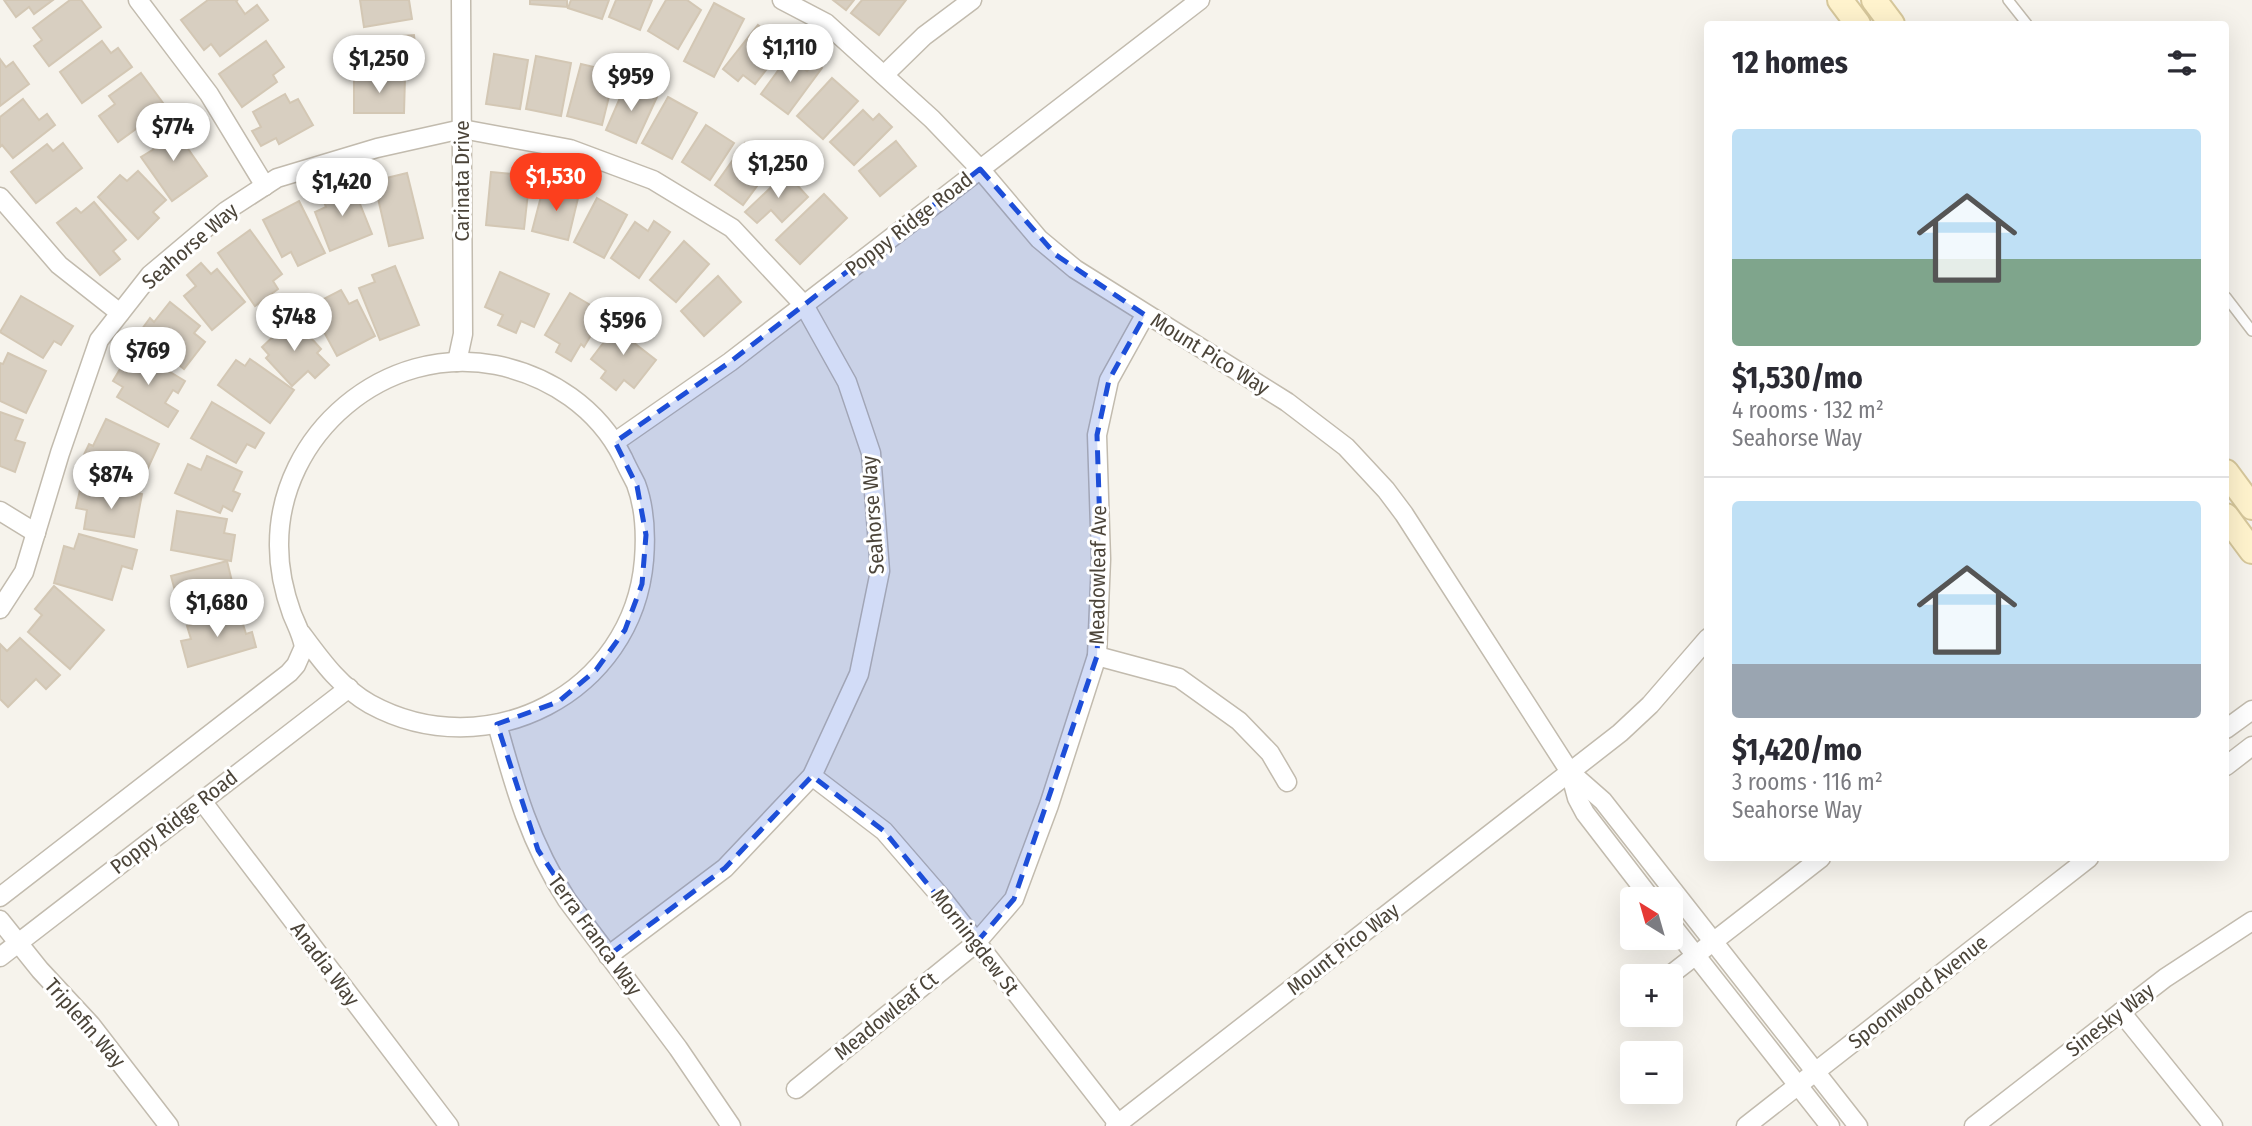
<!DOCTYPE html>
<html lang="en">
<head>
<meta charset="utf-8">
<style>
  :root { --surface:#fff; --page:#f7f7f7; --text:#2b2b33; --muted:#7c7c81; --line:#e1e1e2; --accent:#fc3f1d }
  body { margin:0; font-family:"Fira Sans Condensed",sans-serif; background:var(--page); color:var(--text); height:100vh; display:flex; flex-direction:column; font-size:26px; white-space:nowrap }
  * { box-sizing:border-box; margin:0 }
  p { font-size:23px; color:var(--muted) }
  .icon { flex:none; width:38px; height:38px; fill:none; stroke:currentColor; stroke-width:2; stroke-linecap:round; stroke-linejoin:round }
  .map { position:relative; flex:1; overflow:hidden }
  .drawer { position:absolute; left:1704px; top:21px; width:525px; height:840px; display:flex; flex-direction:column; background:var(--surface); border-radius:7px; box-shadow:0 7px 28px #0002 }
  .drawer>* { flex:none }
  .needle { width:46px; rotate:323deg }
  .tools { position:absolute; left:1620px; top:887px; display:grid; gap:14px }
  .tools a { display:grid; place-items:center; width:63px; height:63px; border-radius:7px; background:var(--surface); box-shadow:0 7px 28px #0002; font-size:35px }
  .price { position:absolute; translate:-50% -60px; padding:0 16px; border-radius:24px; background:#fff; color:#222; font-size:23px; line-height:46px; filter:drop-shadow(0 2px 4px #0008) }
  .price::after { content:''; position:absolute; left:50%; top:42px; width:21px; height:16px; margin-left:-10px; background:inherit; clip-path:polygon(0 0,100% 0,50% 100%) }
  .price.current { background:var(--accent); color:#fff }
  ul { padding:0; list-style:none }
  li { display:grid; align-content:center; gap:14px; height:371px; padding:0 28px }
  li+li { border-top:2px solid var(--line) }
  li span { display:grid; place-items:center; height:217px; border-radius:7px; color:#555 }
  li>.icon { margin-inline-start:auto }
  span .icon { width:126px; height:126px; fill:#fffc; stroke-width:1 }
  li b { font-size:30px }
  h2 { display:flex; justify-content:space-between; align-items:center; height:84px; padding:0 28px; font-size:30px }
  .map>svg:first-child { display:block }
  .building { fill:#d8cfc1; stroke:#d3c7b4; stroke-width:2 }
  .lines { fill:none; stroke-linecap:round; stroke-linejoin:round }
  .service-casing { stroke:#c2bbae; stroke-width:12 }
  .minor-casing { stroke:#c2bbae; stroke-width:21 }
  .secondary-casing { stroke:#d6c79b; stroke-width:28 }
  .service { stroke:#fff; stroke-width:9 }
  .minor { stroke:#fff; stroke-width:18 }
  .secondary { stroke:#fff3cd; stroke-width:24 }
  .marked { fill:#1d4ed8; fill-opacity:0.2; stroke:#1d4ed8; stroke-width:5; stroke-dasharray:14 9; stroke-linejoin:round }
  .labels { text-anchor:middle; stroke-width:6; stroke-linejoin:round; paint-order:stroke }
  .street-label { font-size:21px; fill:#4b4439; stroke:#fff }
</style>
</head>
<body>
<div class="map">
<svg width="2252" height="1126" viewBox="0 0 2252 1126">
  <rect width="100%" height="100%" fill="#f6f3ec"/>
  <g class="building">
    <polygon points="4,0 53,0 34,14 29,7 16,17"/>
    <polygon points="70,0 81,0 101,27 49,66 34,46 42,40 33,28"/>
    <polygon points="208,0 238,0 236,1 245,14 257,5 268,20 220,56 211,44 204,50 181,20"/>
    <polygon points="360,0 409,0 412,19 364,27"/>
    <polygon points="530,0 567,0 567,7 530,4"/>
    <polygon points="571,0 609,0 602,19 568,8"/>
    <polygon points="616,0 652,0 640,30 609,17"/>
    <polygon points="666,0 687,0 701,10 678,49 648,31"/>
    <polygon points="833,0 854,0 846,10"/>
    <polygon points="862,0 906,0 879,35 851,13"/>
    <polygon points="714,3 744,19 714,77 684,61"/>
    <polygon points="758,25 785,46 755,84 743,75 738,81 723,69"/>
    <polygon points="414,35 416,52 404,53 406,72 364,75 361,39"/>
    <polygon points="102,41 111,53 118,48 132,67 82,103 60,72"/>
    <polygon points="266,41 284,67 273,75 277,82 242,107 219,74"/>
    <polygon points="494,54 528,60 520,109 486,104"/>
    <polygon points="536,56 571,63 561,116 526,109"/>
    <polygon points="788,57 807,71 814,62 822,68 788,114 761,94"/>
    <polygon points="0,59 6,67 13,62 29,84 0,106"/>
    <polygon points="581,64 615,72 602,125 567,116"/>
    <polygon points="141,73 166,107 118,142 99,116 115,104 109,96"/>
    <polygon points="354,77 405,77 404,113 354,113"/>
    <polygon points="832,78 858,101 823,139 797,116"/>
    <polygon points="626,84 657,97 636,143 606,130"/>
    <polygon points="285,94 290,103 298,99 313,125 279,144 276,138 261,146 252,131 261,127 253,112"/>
    <polygon points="668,97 697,113 672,159 642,143"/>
    <polygon points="23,99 39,120 47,114 55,125 13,158 2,145 0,147 0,117"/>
    <polygon points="863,110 873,120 879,114 892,127 854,165 830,142"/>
    <polygon points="170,123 207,176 172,201 141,157 154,149 147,140"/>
    <polygon points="706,125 734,143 710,180 682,162"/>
    <polygon points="896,141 916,166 880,196 859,171"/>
    <polygon points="63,143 82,168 36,203 11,172 47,144 53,151"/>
    <polygon points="745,143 774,163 743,205 715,185"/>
    <polygon points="138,171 166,200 153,212 159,218 138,239 98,197 120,175 127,181"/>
    <polygon points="491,172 513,174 512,182 529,184 524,229 486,225"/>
    <polygon points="407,173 423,238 389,246 374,181"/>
    <polygon points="786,173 808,197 782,222 771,210 757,223 745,212"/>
    <polygon points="337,185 341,195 354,189 372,234 330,251 315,212 326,207 320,192"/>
    <polygon points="544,185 579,194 568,240 532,231"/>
    <polygon points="824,194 847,218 800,264 776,240"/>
    <polygon points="597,198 627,215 604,258 574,242"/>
    <polygon points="299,201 325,253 298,266 291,252 282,257 263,220"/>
    <polygon points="94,202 126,240 113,251 120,259 100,275 57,223 76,208 81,213"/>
    <polygon points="654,221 670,232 639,278 611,258 635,222 648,231"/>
    <polygon points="250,230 282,274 273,281 278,289 255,306 218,253"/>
    <polygon points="684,241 709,264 676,302 650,280"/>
    <polygon points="201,263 211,274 217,269 245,302 212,330 184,296 196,286 187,275"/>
    <polygon points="395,266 419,325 380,340 359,288 375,282 372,275"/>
    <polygon points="500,272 549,294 534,327 521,321 516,333 498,325 503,315 485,307"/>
    <polygon points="718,276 741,302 704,336 681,311"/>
    <polygon points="341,290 349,304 357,300 375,336 337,356 316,317 321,314 316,303"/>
    <polygon points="570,293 604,313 584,347 581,344 571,361 556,352 560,344 545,335"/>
    <polygon points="21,296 73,326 61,345 54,341 43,358 0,332"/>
    <polygon points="170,302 200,326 194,333 205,342 184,369 139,333 150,318 154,322"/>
    <polygon points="624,316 638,328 629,339 656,360 634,388 624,380 616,390 601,378 606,371 591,359"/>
    <polygon points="293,318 321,349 317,353 329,365 315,378 308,371 292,386 266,358 269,355 262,347"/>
    <polygon points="132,349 185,381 178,393 173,390 165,403 178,411 168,427 117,397 123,387 113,381"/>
    <polygon points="8,353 46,371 26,413 0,401 0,363 3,364"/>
    <polygon points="250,359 294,390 270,423 218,385 236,360 245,366"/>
    <polygon points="212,402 264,433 255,448 247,444 236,463 191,438"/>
    <polygon points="0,412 23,420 15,440 25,443 15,472 0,466"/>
    <polygon points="106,419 159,444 137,492 79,465 89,444 93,446"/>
    <polygon points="207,456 242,472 233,491 240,494 232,511 223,506 220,513 175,493 188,464 201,470"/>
    <polygon points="99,487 142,494 134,537 84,529 87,510 76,508 80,490 98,493"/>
    <polygon points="177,511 227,519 224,533 235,535 231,561 171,550"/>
    <polygon points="79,534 137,550 132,569 122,566 112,600 54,583 64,546 74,549"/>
    <polygon points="227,561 237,602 197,613 194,603 179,606 171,576"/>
    <polygon points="54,586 104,630 70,669 28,632 42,615 35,609"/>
    <polygon points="239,611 246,634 252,632 256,647 188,667 181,641 191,639 187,626"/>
    <polygon points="20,638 60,675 46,689 36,679 8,707 0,699 0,644 7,651"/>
  </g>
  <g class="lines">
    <g class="service-casing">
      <g id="service">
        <polyline points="2008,0 2027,24"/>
        <polyline points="2226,297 2252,331"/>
      </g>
    </g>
    <g class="minor-casing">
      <g id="minor">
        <polyline points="138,0 209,94 265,186"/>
        <polyline points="782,0 826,23 932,119 980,169 1039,239 1075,269 1287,402 1346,447 1386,490 1404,514 1570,772 1603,801 1858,1126"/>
        <polyline points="884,75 924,36 972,0"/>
        <polyline points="0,197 59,265 120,313"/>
        <polyline points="457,362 463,334 461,0"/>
        <polyline points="615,442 730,362 1200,0"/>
        <polyline points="0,511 36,533"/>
        <polyline points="0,609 24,572 60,453 99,340 150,275 226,211 277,178 377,148 462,129 570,149 653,180 732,228 804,305 847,382 871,453 880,571 859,674 812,776 725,868 608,956"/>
        <polyline points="1097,656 1179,678 1239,721 1270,753 1287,782"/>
        <path d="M497,724c18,65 33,119 70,176l111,148 53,78"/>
        <polyline points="2226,729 2252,710"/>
        <polyline points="2226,766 2252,746"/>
        <polyline points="1570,772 1577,798 1585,813 1652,900"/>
        <polyline points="812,776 884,831 942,898 1120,1126"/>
        <polyline points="202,801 449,1126"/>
        <path d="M0,897l289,-224 7,-8 8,-18c-2,-12 -7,-21 -12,-33 -8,-22 -13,-45 -13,-68 -1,-112 107,-203 217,-181 54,11 102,43 127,93 4,9 9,18 13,26 9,24 10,51 8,76 -11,133 -157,208 -274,144 -30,-17 -49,-44 -69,-71"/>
        <polyline points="0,920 40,970 91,1025 169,1126"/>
        <polyline points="1671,924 1830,1126"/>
        <polyline points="0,957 349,688"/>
        <polyline points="1669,976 1821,858"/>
        <polyline points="2121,1012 2213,1126"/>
        <polyline points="796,1089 976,943 1014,899 1049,805 1097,656 1101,559 1097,435 1109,380 1145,315"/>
        <polyline points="1115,1126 1620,733 1650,705 1708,638"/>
        <polyline points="1746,1126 2089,858"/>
        <polyline points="1974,1126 2165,978 2252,921"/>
      </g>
    </g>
    <g class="secondary-casing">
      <g id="secondary">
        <polyline points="1840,0 1858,24"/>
        <polyline points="1874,0 1892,24"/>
        <polyline points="2226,472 2252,507"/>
        <polyline points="2226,516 2252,551"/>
      </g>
    </g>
    <use href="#service" class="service"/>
    <use href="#minor" class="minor"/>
    <use href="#secondary" class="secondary"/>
  </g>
  <path class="marked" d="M980,169l76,86 89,60 -36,65 -12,55 4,124 -4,97 -83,243 -38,44 -92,-112 -72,-55 -87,92 -117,88 -70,-106 -41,-126 61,-22 38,-32 29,-40 17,-46 4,-49 -9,-49 -22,-44 115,-80z"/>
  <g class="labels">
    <g class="street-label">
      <text transform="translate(462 181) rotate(-90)" y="7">Carinata Drive</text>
      <text transform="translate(909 224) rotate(-38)" y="7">Poppy Ridge Road</text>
      <text transform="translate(190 246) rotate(-41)" y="7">Seahorse Way</text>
      <text transform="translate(1210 354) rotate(32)" y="7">Mount Pico Way</text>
      <text transform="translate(873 515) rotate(-94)" y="7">Seahorse Way</text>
      <text transform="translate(1098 575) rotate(-89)" y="7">Meadowleaf Ave</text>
      <text transform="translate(174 822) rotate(-38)" y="7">Poppy Ridge Road</text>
      <text transform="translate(595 935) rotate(54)" y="7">Terra Franca Way</text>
      <text transform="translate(975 942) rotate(52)" y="7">Morningdew St</text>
      <text transform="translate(1343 949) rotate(-38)" y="7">Mount Pico Way</text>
      <text transform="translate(325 964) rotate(53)" y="7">Anadia Way</text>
      <text transform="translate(1918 992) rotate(-38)" y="7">Spoonwood Avenue</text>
      <text transform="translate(886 1016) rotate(-39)" y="7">Meadowleaf Ct</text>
      <text transform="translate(2110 1020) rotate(-38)" y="7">Sinesky Way</text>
      <text transform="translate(85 1023) rotate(49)" y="7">Triplefin Way</text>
    </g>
  </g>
</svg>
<div class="tools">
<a><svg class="needle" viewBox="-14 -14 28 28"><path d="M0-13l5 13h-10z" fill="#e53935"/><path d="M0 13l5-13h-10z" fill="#7c7c81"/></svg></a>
<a>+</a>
<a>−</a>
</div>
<b class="price" style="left:790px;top:84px">$1,110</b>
<b class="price" style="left:379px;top:95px">$1,250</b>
<b class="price" style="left:631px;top:113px">$959</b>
<b class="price" style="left:173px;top:163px">$774</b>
<b class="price" style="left:778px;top:200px">$1,250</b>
<b class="price current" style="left:556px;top:213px">$1,530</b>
<b class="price" style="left:342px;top:218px">$1,420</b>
<b class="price" style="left:294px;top:353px">$748</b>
<b class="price" style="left:623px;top:357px">$596</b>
<b class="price" style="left:148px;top:387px">$769</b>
<b class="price" style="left:111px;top:511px">$874</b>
<b class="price" style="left:217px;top:639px">$1,680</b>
<section class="drawer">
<h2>12 homes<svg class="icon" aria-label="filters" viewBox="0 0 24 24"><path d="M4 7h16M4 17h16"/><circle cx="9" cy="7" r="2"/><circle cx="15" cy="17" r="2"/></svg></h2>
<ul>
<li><span style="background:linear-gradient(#bfe0f5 60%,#7fa58c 0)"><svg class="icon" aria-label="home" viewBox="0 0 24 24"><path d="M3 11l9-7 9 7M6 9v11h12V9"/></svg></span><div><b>$1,530/mo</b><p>4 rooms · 132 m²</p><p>Seahorse Way</p></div></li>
<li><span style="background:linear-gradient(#bfe0f5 75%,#9aa5b1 0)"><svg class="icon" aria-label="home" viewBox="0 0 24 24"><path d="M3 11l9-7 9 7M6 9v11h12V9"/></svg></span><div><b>$1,420/mo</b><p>3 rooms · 116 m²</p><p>Seahorse Way</p></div></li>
</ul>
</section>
</div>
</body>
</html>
